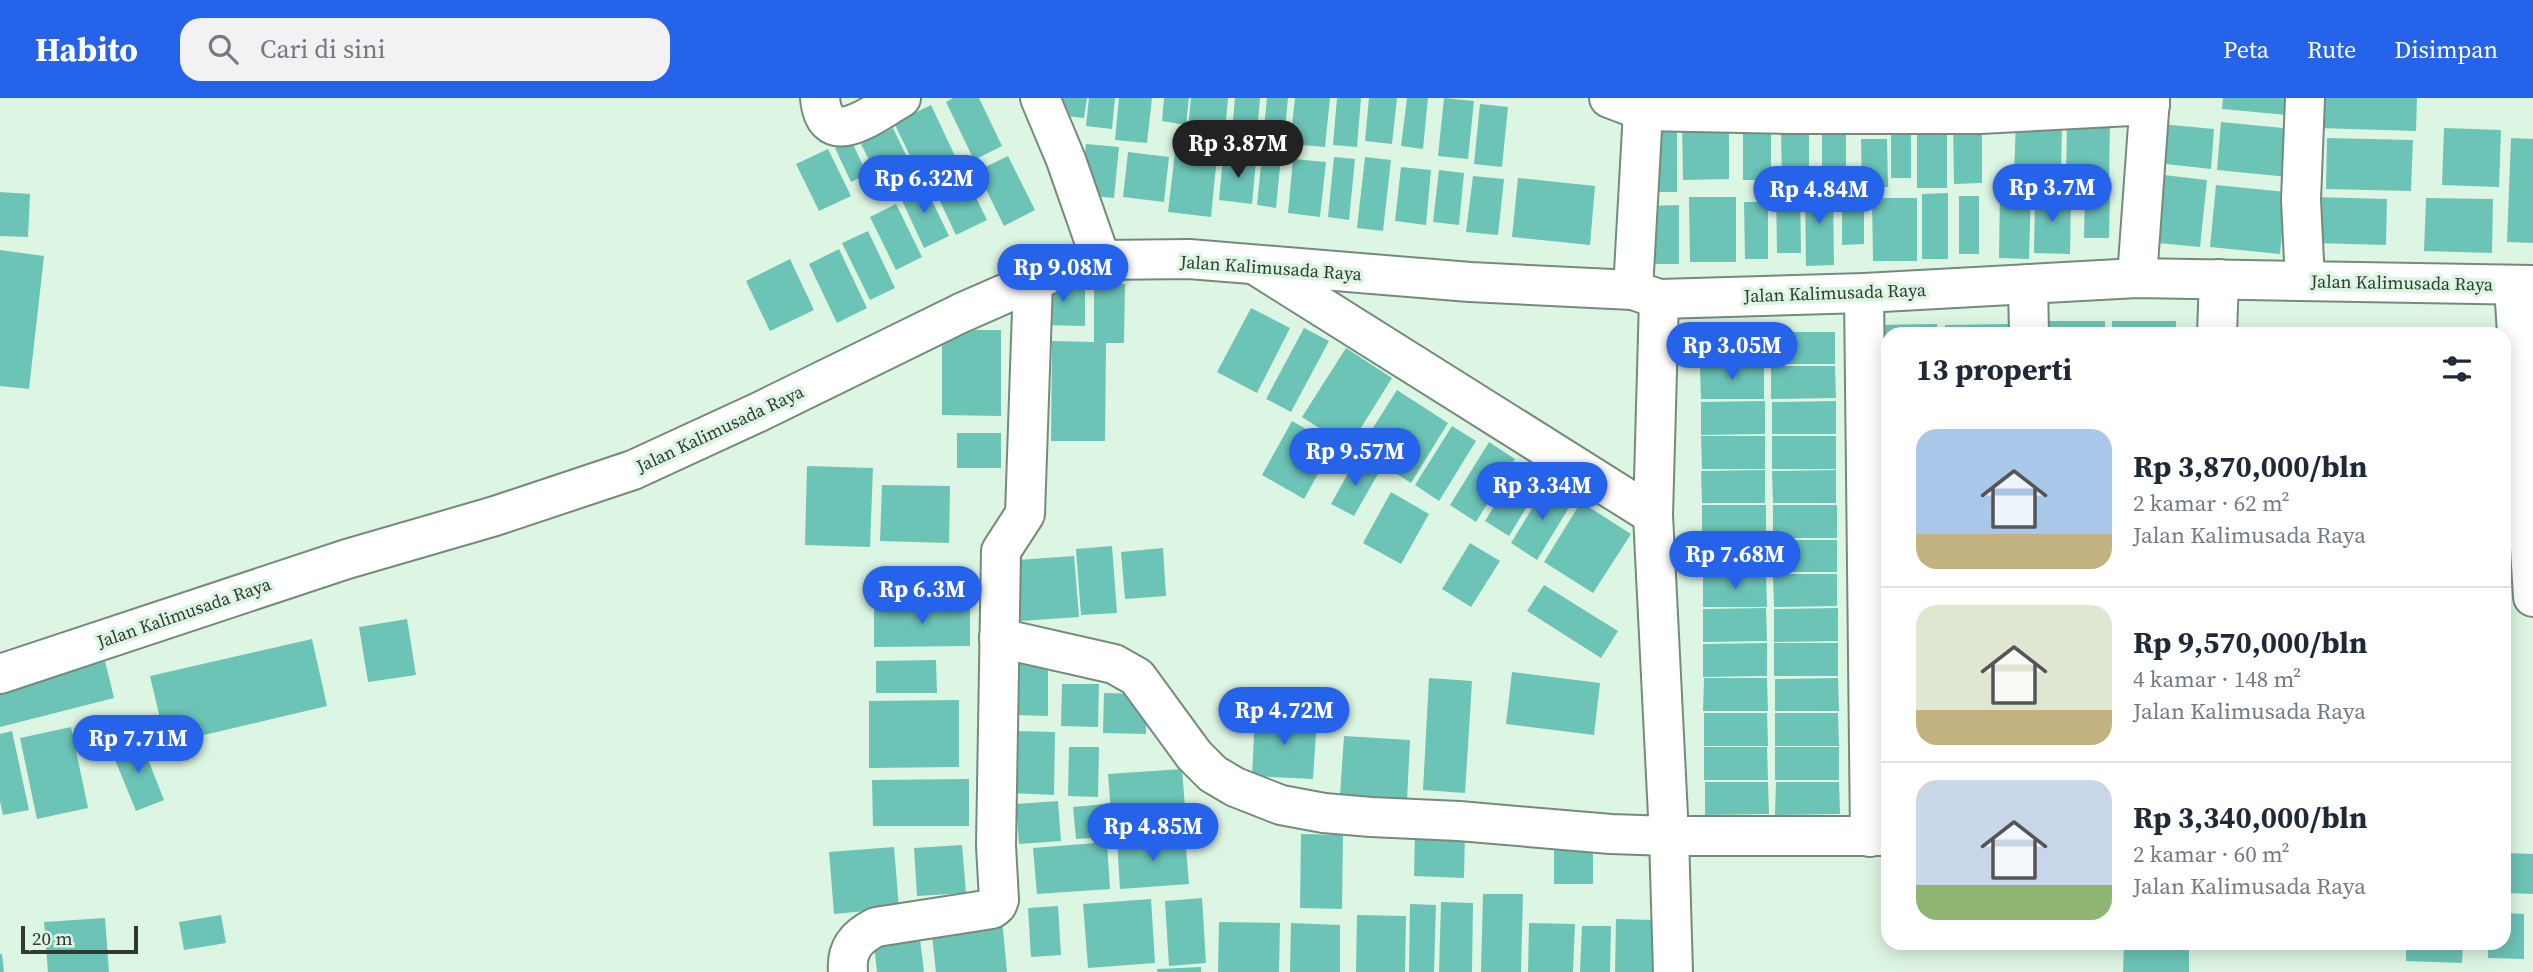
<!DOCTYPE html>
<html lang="id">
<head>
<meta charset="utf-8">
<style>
  :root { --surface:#fff; --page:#f2f2f3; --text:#1f2937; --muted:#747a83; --line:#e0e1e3; --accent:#2563eb }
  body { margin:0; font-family:"Source Serif 4",serif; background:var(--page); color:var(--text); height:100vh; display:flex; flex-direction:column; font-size:26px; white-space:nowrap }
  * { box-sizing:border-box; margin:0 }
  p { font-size:23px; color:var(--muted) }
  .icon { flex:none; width:38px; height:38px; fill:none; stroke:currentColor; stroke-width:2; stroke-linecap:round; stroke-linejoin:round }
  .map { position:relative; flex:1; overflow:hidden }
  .details { position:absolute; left:1881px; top:229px; width:630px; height:623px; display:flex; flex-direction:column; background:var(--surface); border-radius:21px; box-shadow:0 4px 18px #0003 }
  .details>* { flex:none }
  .scale { position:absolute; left:21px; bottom:18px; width:117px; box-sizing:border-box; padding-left:7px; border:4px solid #303a32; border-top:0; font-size:19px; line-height:24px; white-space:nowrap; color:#303a32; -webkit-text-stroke:5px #ddf6e3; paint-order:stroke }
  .price { position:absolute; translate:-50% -60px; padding:0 16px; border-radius:24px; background:var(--accent); color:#fff; font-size:23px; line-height:46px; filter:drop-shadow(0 2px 4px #0008) }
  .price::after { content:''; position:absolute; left:50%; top:42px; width:21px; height:16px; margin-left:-10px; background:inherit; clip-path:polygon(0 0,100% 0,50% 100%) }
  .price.active { background:#222; color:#fff }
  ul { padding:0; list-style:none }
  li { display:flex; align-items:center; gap:21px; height:175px; padding:0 35px }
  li+li { border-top:2px solid var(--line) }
  li span { display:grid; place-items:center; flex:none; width:196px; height:140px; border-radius:21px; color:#555 }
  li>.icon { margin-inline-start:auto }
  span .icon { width:84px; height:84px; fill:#fffc; stroke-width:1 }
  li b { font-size:30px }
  h2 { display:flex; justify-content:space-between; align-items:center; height:84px; padding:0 35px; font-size:30px }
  header { display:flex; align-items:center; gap:42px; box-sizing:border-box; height:98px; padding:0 35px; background:var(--accent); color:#fff }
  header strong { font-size:33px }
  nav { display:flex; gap:38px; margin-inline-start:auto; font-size:24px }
  .search { width:490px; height:63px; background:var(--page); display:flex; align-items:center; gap:18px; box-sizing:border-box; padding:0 24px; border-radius:21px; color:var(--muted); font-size:26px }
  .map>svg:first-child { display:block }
  .building { fill:#6cc4b7 }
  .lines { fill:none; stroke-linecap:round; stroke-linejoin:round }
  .minor-casing { stroke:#758b7a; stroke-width:42 }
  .minor { stroke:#fff; stroke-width:38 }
  .labels { text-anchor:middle; stroke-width:7; stroke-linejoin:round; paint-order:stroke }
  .street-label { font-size:18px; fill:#303a32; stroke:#ddf6e3 }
</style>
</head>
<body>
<header>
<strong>Habito</strong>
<div class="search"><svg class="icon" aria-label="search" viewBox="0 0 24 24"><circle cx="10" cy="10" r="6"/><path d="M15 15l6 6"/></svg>Cari di sini</div>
<nav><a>Peta</a><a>Rute</a><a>Disimpan</a></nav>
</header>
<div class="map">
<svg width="2533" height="874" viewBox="0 0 2533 874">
  <rect width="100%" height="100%" fill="#ddf6e3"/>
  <g class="building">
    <polygon points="953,0 979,0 1002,48 974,62 946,4"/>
    <polygon points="1052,0 1087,0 1084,20 1050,16"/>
    <polygon points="1089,0 1115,0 1112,31 1086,28"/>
    <polygon points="1119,0 1152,0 1147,45 1115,42"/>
    <polygon points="1164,0 1189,0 1186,27 1162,23"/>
    <polygon points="1191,0 1228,0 1224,44 1187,40"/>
    <polygon points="1235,0 1260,0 1256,46 1231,43"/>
    <polygon points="1267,0 1288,0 1283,52 1262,50"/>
    <polygon points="1295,0 1330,0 1325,49 1290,46"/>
    <polygon points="1337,0 1361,0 1357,49 1333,47"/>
    <polygon points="1369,0 1397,0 1392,46 1365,43"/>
    <polygon points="1407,0 1428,0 1423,51 1401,48"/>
    <polygon points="1444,0 1474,3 1468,61 1438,58"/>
    <polygon points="2223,0 2289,0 2287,17 2222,11"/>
    <polygon points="2319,0 2417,0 2416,33 2318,30"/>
    <polygon points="1480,6 1508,9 1502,69 1474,66"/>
    <polygon points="931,7 955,58 919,76 894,25"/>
    <polygon points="2067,19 2110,20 2109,87 2066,86"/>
    <polygon points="2016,20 2062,21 2061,79 2014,78"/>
    <polygon points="1982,22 1982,85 1954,86 1953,23"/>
    <polygon points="2221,24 2292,31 2288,79 2217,72"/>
    <polygon points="1682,25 1729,25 1729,81 1683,82"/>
    <rect x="1917" y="25" width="30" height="65"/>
    <polygon points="2161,26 2214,31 2211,71 2157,65"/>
    <polygon points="1911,27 1911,80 1891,80 1891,28"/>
    <rect x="1743" y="29" width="28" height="53"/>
    <polygon points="893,30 916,78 885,93 861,46"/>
    <polygon points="2444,30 2501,32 2499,89 2442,87"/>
    <rect x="1822" y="31" width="24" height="51"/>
    <polygon points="1644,32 1677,32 1677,94 1645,94"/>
    <polygon points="1781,32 1809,32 1809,80 1782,80"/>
    <polygon points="2327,40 2413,42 2411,93 2326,91"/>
    <polygon points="2511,40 2533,41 2533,145 2507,144"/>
    <polygon points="1861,41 1887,41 1888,89 1862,89"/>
    <polygon points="851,42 867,76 851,84 835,50"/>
    <polygon points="1086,46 1119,49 1114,100 1081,97"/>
    <polygon points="828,51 851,98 819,113 796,66"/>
    <polygon points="1128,54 1169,59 1164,104 1123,99"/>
    <polygon points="1175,54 1217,58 1211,119 1168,114"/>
    <polygon points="1262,57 1281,59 1276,110 1257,107"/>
    <polygon points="1008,58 1035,112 1004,128 977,73"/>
    <polygon points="1223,59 1256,63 1252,106 1219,102"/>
    <polygon points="1334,59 1355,61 1349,122 1328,119"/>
    <polygon points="1365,59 1391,62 1383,133 1357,130"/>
    <polygon points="1293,61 1326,64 1320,119 1288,115"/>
    <polygon points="960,67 987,122 956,137 930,82"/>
    <polygon points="1401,69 1431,72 1426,127 1395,123"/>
    <polygon points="1439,72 1464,75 1459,127 1433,124"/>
    <polygon points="2155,76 2207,82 2200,149 2148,144"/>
    <polygon points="1473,78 1504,81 1498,137 1466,134"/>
    <polygon points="1518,80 1595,88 1590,147 1512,139"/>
    <polygon points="923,84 949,138 924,150 899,96"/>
    <polygon points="2216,87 2286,94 2280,156 2210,149"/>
    <polygon points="1833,89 1834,167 1806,168 1805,90"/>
    <polygon points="2000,90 2031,91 2029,161 1999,160"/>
    <polygon points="1776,93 1800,93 1801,155 1777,155"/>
    <polygon points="2085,93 2110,93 2109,140 2084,140"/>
    <polygon points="0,94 30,96 28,139 0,138"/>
    <polygon points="1948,95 1948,161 1922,161 1922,96"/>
    <polygon points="2035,95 2071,96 2070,156 2034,155"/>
    <polygon points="1842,98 1864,98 1864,146 1842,147"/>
    <rect x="1959" y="98" width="20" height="58"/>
    <polygon points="1689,99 1736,99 1736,164 1690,164"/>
    <polygon points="2314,99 2387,101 2386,147 2313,145"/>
    <polygon points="1872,100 1917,100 1917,163 1873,163"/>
    <polygon points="2426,100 2493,101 2492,155 2424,153"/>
    <polygon points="1744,104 1768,104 1768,161 1745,161"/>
    <polygon points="896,106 922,159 896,172 870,119"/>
    <polygon points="1679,107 1679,166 1646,166 1645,108"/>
    <polygon points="868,133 895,190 870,202 842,145"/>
    <polygon points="839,151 867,210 837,225 809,166"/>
    <polygon points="0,152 44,158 29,291 0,288"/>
    <polygon points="790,161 814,212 770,233 746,183"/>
    <polygon points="1040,184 1085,184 1085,228 1040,227"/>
    <polygon points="1094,186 1125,186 1124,245 1106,245 1105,343 1051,343 1052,243 1094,244"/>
    <polygon points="1251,210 1290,230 1257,295 1217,274"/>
    <rect x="2041" y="223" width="64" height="13"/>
    <rect x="2112" y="223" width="64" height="13"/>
    <polygon points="1937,226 1938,236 1888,236 1888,259 1874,259 1874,227"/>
    <polygon points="2008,226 2009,236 1945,236 1945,227"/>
    <polygon points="1304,230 1329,243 1291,314 1266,301"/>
    <polygon points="942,232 1001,232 1001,318 942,317"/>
    <polygon points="1700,234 1764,234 1764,266 1700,267"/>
    <rect x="1771" y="234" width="64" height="32"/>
    <polygon points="1346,250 1392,280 1349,349 1302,319"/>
    <polygon points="1874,261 1888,261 1888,294 1875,294"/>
    <polygon points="1700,268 1764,268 1764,301 1701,301"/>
    <polygon points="1771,268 1835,268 1836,300 1771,301"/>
    <polygon points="1397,292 1448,325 1411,385 1359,352"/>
    <polygon points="1874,296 1888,296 1888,329 1875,329"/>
    <polygon points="1765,303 1765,336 1701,337 1701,304"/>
    <polygon points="1836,303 1836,336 1772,336 1772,304"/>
    <polygon points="1292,323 1334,347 1304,401 1262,377"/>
    <polygon points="1452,328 1476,343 1439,403 1415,387"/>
    <rect x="1875" y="331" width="13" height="33"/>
    <rect x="957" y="335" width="44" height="35"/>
    <polygon points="1701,338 1765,338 1765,371 1702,371"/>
    <rect x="1772" y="338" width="64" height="33"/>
    <polygon points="1489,344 1515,361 1476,424 1450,407"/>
    <polygon points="1356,361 1379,374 1354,418 1331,406"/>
    <polygon points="1875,365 1888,365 1888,398 1876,398"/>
    <polygon points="1520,366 1544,381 1509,438 1485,423"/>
    <polygon points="807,368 873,370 870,449 805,447"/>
    <polygon points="1765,372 1765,405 1702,405 1701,373"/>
    <polygon points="1836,372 1836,405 1773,405 1772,373"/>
    <polygon points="1547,386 1573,403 1537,462 1511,445"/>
    <polygon points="882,387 950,388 949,445 880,443"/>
    <polygon points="1391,394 1429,416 1401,466 1363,445"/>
    <polygon points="1875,400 1888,400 1888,433 1876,433"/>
    <polygon points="1581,404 1631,436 1593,495 1544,464"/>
    <rect x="1702" y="407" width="64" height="33"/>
    <rect x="1773" y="407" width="64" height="33"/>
    <rect x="1876" y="435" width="12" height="32"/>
    <polygon points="1702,442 1766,442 1766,474 1702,475"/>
    <rect x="1773" y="442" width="64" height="32"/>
    <polygon points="1470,445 1500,463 1471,509 1442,491"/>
    <polygon points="1112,448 1117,515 1081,517 1076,451"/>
    <polygon points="1163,450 1166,498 1125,501 1121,454"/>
    <polygon points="1074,458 1079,519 1021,523 1017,462"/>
    <polygon points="1766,476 1767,509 1703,509 1703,477"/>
    <polygon points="1773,476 1837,476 1837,508 1774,509"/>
    <polygon points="1544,487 1618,533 1601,560 1527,513"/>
    <polygon points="970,507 970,548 874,549 874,508"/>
    <polygon points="1766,510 1767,543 1703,544 1703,511"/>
    <polygon points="1838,510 1838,543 1774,544 1774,511"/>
    <polygon points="407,521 416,577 368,584 359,529"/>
    <polygon points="312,541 327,608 166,646 150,578"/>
    <polygon points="1767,545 1767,578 1703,579 1703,546"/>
    <rect x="1774" y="545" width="64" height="33"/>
    <polygon points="936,562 937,595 876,595 876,563"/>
    <polygon points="105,563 114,600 0,629 0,589"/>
    <polygon points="1014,564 1048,565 1048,618 1013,617"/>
    <polygon points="1512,574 1600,585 1594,637 1506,626"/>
    <polygon points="1429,580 1472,583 1465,695 1423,692"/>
    <polygon points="1704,580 1767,580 1768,613 1703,613"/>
    <polygon points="1838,580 1839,613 1775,613 1775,581"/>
    <polygon points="1062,586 1099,586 1098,629 1061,628"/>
    <polygon points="1104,595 1146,596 1146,636 1103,635"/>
    <polygon points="959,602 959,669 869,670 869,603"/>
    <polygon points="1704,615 1767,615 1768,648 1704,648"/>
    <polygon points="1775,615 1838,615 1839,648 1775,648"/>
    <polygon points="1255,617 1317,620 1313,681 1252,678"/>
    <polygon points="71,629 88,710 37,721 20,640"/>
    <polygon points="12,633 29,712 3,717 0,703 0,636"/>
    <polygon points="1012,633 1055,634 1054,697 1011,695"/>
    <polygon points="1344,638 1410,642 1407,702 1340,698"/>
    <polygon points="140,641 164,702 136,713 111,652"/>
    <polygon points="1069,649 1099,649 1098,699 1068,698"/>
    <polygon points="1704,649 1767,649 1768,682 1704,682"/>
    <rect x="1775" y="649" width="64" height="33"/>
    <polygon points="1182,671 1186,722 1112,727 1108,676"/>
    <polygon points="969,681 969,728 873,728 872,682"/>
    <polygon points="1705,684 1768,684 1769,716 1705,717"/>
    <polygon points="1776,684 1839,684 1840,716 1775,717"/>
    <polygon points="1058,703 1061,743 1019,746 1016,706"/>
    <polygon points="1106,706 1109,739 1076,741 1073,709"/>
    <polygon points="1415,733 1465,734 1464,780 1414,778"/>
    <polygon points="1301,736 1343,737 1342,811 1300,810"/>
    <polygon points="1185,738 1189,786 1120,791 1117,743"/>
    <polygon points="1554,742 1593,743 1593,786 1554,786"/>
    <polygon points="1107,744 1110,791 1037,796 1033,750"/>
    <polygon points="962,747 966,795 917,798 914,750"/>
    <polygon points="894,749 899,810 834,816 829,754"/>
    <polygon points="2504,755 2533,756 2533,796 2504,795"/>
    <polygon points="1483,796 1523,796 1521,874 1481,874"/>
    <polygon points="1202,800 1206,865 1169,868 1165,803"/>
    <polygon points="1151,801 1155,865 1088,870 1083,806"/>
    <polygon points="1441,804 1473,805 1472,874 1439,874"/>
    <polygon points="1410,806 1436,807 1434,874 1409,874"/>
    <polygon points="1058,808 1061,857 1031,859 1028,810"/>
    <polygon points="2504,815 2524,816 2524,861 2488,860 2488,845 2504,845"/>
    <polygon points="221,817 226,845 184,852 179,824"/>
    <polygon points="1357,817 1406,818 1405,874 1356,874"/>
    <polygon points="105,820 109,874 48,874 44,824"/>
    <polygon points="1002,821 1007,874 936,874 931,828"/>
    <polygon points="1616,821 1653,822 1652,874 1615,874"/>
    <polygon points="1219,824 1280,825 1279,874 1218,874"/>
    <polygon points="1291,825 1340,827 1340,874 1290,874"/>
    <polygon points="1529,825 1575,826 1573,874 1528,874"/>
    <polygon points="1582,828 1611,828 1610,874 1580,874"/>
    <polygon points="919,833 924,874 877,874 873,837"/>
    <polygon points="2124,845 2189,845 2189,874 2123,874"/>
    <polygon points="2406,845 2463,845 2462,865 2406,863"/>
    <polygon points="0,856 2,856 4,874 0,874"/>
    <polygon points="1201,869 1201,874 1157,874 1157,871"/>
  </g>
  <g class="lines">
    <g class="minor-casing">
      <g id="minor">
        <path d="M820,0c5,56 54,15 81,0"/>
        <polyline points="1040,0 1066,62 1101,162"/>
        <polyline points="1609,0 1643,13 1791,16 1980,16 2150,7"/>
        <polyline points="2305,0 2301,102 2305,183"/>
        <polyline points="1260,170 1653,417"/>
        <polyline points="2137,180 2150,0"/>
        <polyline points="2028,186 2029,236"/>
        <polyline points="2514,187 2533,499"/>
        <polyline points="1633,192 1643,13"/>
        <polyline points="1864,195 1870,739"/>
        <polyline points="1659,201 1653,417 1669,738 1673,874"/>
        <polyline points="2217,236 2219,181"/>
        <polyline points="999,540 1114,566 1137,579 1194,657 1213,676 1235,689 1281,707 1324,715 1371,719 1459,723 1611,736 1669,738 1888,738"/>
        <polyline points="0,576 347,461 495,418 633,372 759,314 961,215 1052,175 1101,162 1189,161 1470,184 1633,192 1659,201 1864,195 2137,180 2533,187"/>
        <path d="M848,874c-2,-23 8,-35 28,-45l116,-18 5,-4 2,-5 -3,-54 5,-295 24,-37 8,-233"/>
      </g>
    </g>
    <use href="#minor" class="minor"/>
  </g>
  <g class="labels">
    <g class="street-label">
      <text transform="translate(1271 170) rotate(4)" y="6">Jalan Kalimusada Raya</text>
      <text transform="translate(2402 185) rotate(1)" y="6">Jalan Kalimusada Raya</text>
      <text transform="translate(1835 195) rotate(-2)" y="6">Jalan Kalimusada Raya</text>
      <text transform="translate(720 331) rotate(-25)" y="6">Jalan Kalimusada Raya</text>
      <text transform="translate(184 515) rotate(-19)" y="6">Jalan Kalimusada Raya</text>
    </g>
  </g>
</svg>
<div class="scale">20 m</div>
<b class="price active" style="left:1238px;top:82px">Rp 3.87M</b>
<b class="price" style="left:924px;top:117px">Rp 6.32M</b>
<b class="price" style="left:2052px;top:126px">Rp 3.7M</b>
<b class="price" style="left:1819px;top:128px">Rp 4.84M</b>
<b class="price" style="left:1063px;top:206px">Rp 9.08M</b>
<b class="price" style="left:1732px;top:284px">Rp 3.05M</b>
<b class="price" style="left:1355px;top:390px">Rp 9.57M</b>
<b class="price" style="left:1542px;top:424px">Rp 3.34M</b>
<b class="price" style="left:1735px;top:493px">Rp 7.68M</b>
<b class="price" style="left:922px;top:528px">Rp 6.3M</b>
<b class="price" style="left:1284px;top:649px">Rp 4.72M</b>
<b class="price" style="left:138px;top:677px">Rp 7.71M</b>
<b class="price" style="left:1153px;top:765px">Rp 4.85M</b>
<section class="details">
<h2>13 properti<svg class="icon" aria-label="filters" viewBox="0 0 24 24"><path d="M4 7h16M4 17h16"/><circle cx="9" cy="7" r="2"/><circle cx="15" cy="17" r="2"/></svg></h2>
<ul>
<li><span style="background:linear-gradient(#a9c7e8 75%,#c2b280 0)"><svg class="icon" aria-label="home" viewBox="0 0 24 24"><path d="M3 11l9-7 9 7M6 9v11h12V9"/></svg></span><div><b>Rp 3,870,000/bln</b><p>2 kamar · 62 m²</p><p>Jalan Kalimusada Raya</p></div></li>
<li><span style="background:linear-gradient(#dfe7d0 75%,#c2b280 0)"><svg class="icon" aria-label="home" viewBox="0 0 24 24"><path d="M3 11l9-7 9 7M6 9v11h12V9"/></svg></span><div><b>Rp 9,570,000/bln</b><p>4 kamar · 148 m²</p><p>Jalan Kalimusada Raya</p></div></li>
<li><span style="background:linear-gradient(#c9d6e8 75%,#8fb573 0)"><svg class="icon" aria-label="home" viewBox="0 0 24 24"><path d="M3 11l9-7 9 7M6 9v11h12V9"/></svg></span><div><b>Rp 3,340,000/bln</b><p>2 kamar · 60 m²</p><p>Jalan Kalimusada Raya</p></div></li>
</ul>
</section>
</div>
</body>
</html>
